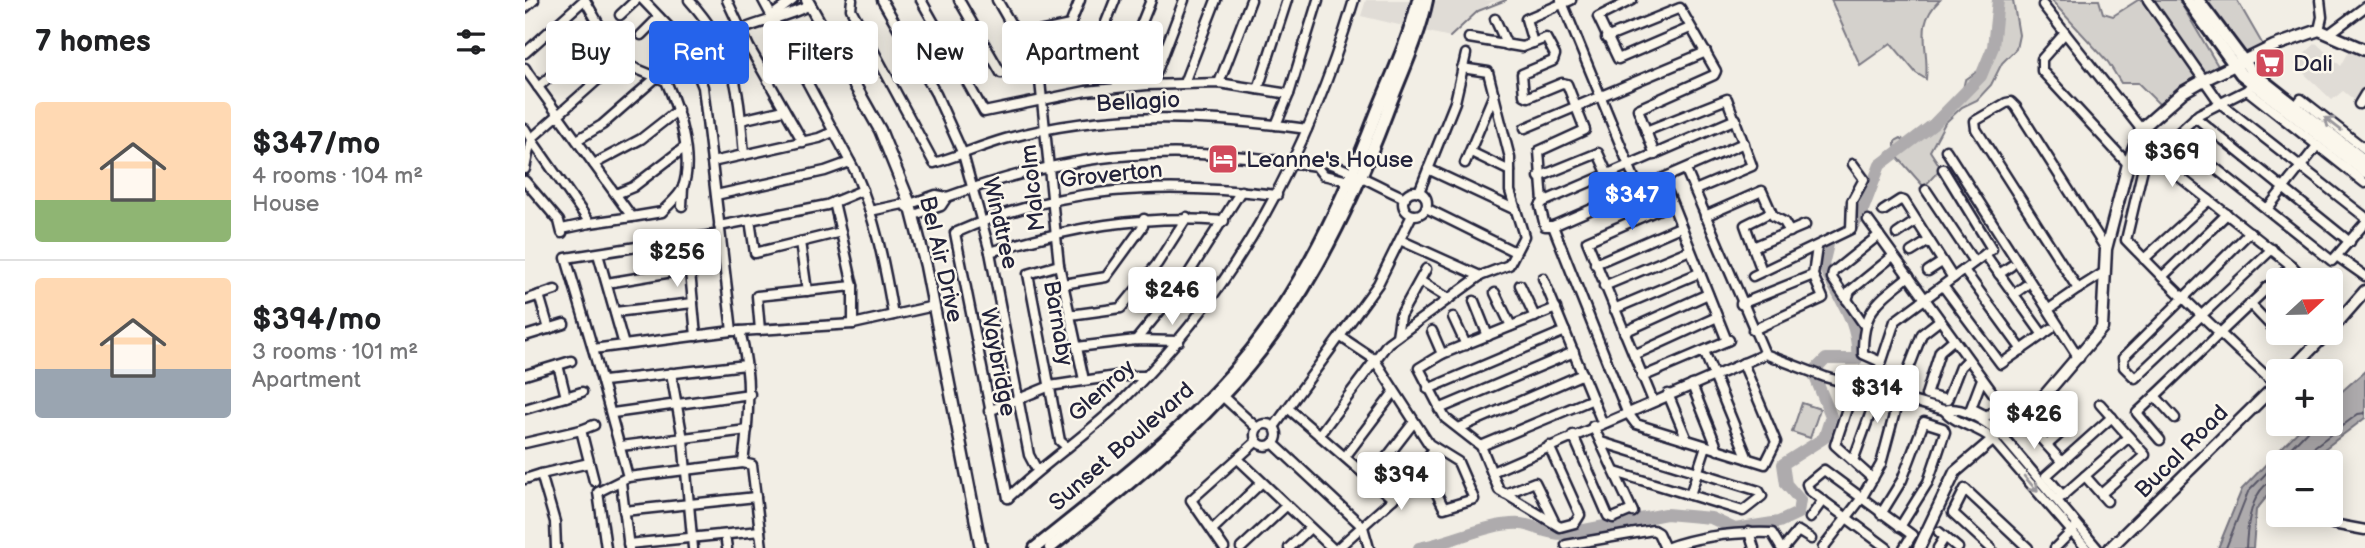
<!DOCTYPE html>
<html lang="en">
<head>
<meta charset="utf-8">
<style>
  :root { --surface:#fff; --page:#f2f2f2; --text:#202124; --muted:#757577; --line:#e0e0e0; --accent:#2563eb }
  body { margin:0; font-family:"Balsamiq Sans",sans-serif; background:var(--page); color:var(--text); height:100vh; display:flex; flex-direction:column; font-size:26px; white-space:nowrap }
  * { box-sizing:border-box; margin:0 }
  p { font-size:23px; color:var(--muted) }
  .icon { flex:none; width:38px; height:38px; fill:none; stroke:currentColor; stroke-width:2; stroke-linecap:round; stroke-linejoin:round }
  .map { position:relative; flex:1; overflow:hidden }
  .sheet { display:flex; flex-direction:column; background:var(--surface); width:525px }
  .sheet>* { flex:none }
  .guide { position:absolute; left:21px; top:21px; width:665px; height:63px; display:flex; gap:14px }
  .needle { width:46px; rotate:68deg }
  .controls { position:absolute; left:1741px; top:268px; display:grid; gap:14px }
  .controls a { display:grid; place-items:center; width:77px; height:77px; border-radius:7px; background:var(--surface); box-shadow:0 4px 18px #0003; font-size:35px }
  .price { position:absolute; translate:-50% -60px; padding:0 16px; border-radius:7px; background:#fff; color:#222; font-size:23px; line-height:46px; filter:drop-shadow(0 2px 4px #0008) }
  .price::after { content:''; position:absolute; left:50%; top:42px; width:21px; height:16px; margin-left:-10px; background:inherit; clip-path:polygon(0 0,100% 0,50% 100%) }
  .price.current { background:var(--accent); color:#fff }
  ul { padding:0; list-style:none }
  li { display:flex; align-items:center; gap:21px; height:175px; padding:0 35px }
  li+li { border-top:2px solid var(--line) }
  li span { display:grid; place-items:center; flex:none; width:196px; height:140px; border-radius:7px; color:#555 }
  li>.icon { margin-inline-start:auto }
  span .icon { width:84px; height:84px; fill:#fffc; stroke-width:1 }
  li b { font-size:30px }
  h2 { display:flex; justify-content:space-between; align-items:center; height:84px; padding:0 35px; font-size:30px }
  .pill { padding:0 24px; border-radius:7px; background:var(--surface); box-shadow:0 4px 18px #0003; font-size:24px; line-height:63px }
  .pill.current { background:var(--accent); color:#fff }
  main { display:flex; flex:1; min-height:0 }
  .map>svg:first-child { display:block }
  .built { fill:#e0dcd6 }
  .green { fill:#d4d1cc; stroke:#7b7a84; stroke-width:2 }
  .water { fill:#aeabad; stroke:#76747f; stroke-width:2 }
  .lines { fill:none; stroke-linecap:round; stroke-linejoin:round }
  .shore { stroke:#5a5969; stroke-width:2 }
  .stream { stroke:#76747f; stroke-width:2 }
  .river { stroke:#aeabad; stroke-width:12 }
  .minor-casing { stroke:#22223b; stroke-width:13 }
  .tertiary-casing { stroke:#22223b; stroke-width:15 }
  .secondary-casing { stroke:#22223b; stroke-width:16 }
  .minor { stroke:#fbf7ec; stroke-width:8 }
  .tertiary { stroke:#fbf7ec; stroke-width:10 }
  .secondary { stroke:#fbf7ec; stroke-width:10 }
  .oneway { stroke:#99979c }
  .labels { text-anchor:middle; stroke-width:5; stroke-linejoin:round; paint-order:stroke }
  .poi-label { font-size:23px; fill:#22223b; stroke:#fbf7ec; text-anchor:start }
  .street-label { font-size:23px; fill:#22223b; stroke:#fbf7ec }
</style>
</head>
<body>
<main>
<section class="sheet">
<h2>7 homes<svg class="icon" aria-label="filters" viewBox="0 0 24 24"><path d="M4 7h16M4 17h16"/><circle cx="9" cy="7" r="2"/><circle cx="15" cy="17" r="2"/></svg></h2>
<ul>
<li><span style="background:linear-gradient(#ffd9b3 70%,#8fb573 0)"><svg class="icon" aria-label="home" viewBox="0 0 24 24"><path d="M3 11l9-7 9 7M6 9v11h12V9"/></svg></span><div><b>$347/mo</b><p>4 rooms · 104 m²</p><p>House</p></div></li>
<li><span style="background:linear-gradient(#ffd9b3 65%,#9aa5b1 0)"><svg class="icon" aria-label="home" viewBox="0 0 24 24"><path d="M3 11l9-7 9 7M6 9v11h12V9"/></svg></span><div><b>$394/mo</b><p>3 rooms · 101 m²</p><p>Apartment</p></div></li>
</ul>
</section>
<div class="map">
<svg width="1840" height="548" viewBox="0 0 1840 548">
  <rect width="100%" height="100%" fill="#f2eee5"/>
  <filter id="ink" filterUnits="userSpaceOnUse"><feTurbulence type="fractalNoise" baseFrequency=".0143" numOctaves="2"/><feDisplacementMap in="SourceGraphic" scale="14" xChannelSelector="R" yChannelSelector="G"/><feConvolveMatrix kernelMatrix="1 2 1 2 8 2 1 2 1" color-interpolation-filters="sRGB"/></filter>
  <g filter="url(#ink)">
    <g class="built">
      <polygon points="841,0 979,0 967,2 951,12 925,37 836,16"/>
      <polygon points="1791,43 1816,66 1827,46 1840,52 1840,90 1832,102 1818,91 1807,100 1769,64"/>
    </g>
    <g class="green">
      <path d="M1306,0h109c-27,26 -10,46 -14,79l-10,-6 -25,-30 -31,22z"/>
      <path d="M1473,0h15l6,35 -3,14 -14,14 -11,22 -14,15 -15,7 -17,16 -15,28 11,17 -17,19 -29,-33v-13l6,-3 7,6c21,-16 54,-37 57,-64l20,-14 8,-19z"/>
      <polygon points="1526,0 1574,0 1578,13 1588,16 1613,0 1654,0 1693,66 1656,87 1635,105 1613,83 1596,83 1583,62"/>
      <polygon points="1668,0 1712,0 1738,45 1710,58"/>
      <polygon points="1277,403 1295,409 1285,438 1267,432"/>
    </g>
    <polygon class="water" points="1840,371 1840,418 1782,462 1754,462 1753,483 1731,510 1728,548 1693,548 1717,489 1780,424 1806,424 1806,401"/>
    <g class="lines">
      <g class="shore">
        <polyline points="1778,462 1781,453 1833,414 1840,413"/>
        <polyline points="1701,548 1723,492 1782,431 1784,424"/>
        <path d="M1721,548c1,-21 5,-65 33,-69"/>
      </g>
      <polyline class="stream" points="925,37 953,11 981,0"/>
      <path class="river" d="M894,548c32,-5 70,-26 102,-24 14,1 23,10 43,10l102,-20 45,4 24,11 44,-7 19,-9 2,-13 -14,-16 -3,-20 41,-26 7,-22 -18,-44 13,-13h31c3,-36 -19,-62 -34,-94l6,-25 21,-10 12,-18 18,-47 54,-41 47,-48 12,-29 5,-47"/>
      <g class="minor-casing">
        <g id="minor">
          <path d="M60,0l35,62 46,19c12,27 28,77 17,106 -3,9 -15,18 -21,25l-30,5"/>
          <path d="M118,0l43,45 17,42 29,244h8c12,45 9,87 3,132l9,2 10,83"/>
          <path d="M164,0c48,54 49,85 55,155"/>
          <polyline points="202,0 224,47 278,142"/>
          <path d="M238,0l92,171c20,46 30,95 38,144"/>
          <path d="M327,0l-1,9 83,154c24,-7 47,-17 71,-24 100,-28 201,-24 302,-10"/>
          <polyline points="357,0 411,94 438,154 465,252 504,455 512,470"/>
          <polyline points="396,0 459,112 561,91 622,85 694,83 764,94"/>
          <polyline points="434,0 476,73 568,55 590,0"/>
          <polyline points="472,0 510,66 515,81 534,265 559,380"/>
          <polyline points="1036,0 1114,190"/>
          <polyline points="1107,0 1073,17 1093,59 1165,28"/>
          <polyline points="1623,0 1695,103 1840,217"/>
          <polyline points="1518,5 1540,33 1517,59 1517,71 1603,164"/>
          <polyline points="0,8 9,0"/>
          <polyline points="95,15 111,0"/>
          <polyline points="245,17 268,0"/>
          <polyline points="970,19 982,45"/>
          <path d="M216,30c23,-10 47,-13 69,-25"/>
          <polyline points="1794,30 1797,17 1795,0"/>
          <polyline points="1540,33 1616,129"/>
          <polyline points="1804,34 1840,7"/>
          <polyline points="116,35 134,17"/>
          <polyline points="494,36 545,25 555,0"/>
          <polyline points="944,38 997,47 1021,38 1030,55 1028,61 997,74 999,95 1003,97 1037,83 1042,84 1060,130 1014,151 1018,202"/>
          <polyline points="1081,38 1155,8 1191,71 1189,75 1113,109 1130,155"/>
          <polyline points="1008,43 1001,19 1046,0"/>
          <polyline points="165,52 195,39"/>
          <polyline points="0,53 59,0"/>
          <polyline points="0,68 3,73 107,217 65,223 6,139 95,60"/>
          <polyline points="659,83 691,0"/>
          <polyline points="694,83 726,0"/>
          <polyline points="627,84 659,0"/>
          <polyline points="1727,84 1722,90 1674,114 1650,136 1807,261 1840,223"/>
          <polyline points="13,87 77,32"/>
          <polyline points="591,87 626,0"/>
          <polyline points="733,89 762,0"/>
          <polyline points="1722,90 1840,183"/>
          <polyline points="1834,104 1840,94"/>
          <polyline points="1768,110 1776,99 1840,149"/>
          <polyline points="1670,117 1825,242"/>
          <polyline points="1211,119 1018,202 1015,206 1020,226 1028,226 1219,143"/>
          <polyline points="216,120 259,110"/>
          <polyline points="751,125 764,94 793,0"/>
          <polyline points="1000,128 1181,52"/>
          <polyline points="0,129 6,139 0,169"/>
          <polyline points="1121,131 1202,99 1227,166 1170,190"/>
          <polyline points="52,140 77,125 133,76"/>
          <polyline points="1421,150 1554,358"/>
          <polyline points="946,152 985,171"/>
          <polyline points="187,162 294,138 308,132"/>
          <polyline points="940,163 969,94"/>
          <polyline points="69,164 116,139 153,110"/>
          <path d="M791,166l8,-4c29,8 53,24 81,36"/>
          <polyline points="791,166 798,175 828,182"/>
          <polyline points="903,169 991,210"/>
          <polyline points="1161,170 1240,354"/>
          <polyline points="1014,177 1073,153 1083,175"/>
          <polyline points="0,181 34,221 37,233"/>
          <polyline points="1401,190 1449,262"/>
          <circle cx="890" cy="203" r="12"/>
          <polyline points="894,192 930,102 941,54"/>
          <polyline points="1143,193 1202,341"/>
          <polyline points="91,194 108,187 160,147"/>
          <polyline points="191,195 300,171 325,162"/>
          <path d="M422,197c133,-48 230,-53 369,-31"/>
          <polyline points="385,204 411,195 422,197"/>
          <polyline points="157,206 158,187"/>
          <polyline points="901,208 990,252"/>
          <polyline points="1743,208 1792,146"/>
          <polyline points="345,211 378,204 387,210"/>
          <polyline points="1358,211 1375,200 1379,201 1428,278"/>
          <polyline points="1246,212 1220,225 1228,247 1280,225"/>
          <polyline points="389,215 416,206 422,197"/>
          <polyline points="1180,216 1237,191 1248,216 1259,222 1265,232"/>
          <polyline points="225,220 230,253 316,232 309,202"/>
          <polyline points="1343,220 1473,400 1474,406 1462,416 1446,408 1457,379"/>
          <polyline points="194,226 302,205 338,190"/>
          <polyline points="1028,226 1102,412 1111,424 1240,464 1251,442 1218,363"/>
          <polyline points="37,229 65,223"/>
          <polyline points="1725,232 1598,358 1599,367 1610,378 1747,249"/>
          <polyline points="195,234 41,258 68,349 207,331"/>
          <polyline points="1372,234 1391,221"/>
          <polyline points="162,239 171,336"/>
          <polyline points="875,240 955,276"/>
          <polyline points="275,242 282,291"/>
          <polyline points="1228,247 1237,271"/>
          <path d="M465,252c77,-24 153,-38 234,-31"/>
          <polyline points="1386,252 1404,241"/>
          <polyline points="73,254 99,345"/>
          <polyline points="1460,254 1518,335"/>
          <polyline points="1813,257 1840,276"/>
          <polyline points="1619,259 1684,200"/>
          <polyline points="1070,264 1155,227"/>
          <polyline points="534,265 503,274 535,441 541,446"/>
          <polyline points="1767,266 1780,280"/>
          <polyline points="1439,270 1497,350"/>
          <polyline points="1403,271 1417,262"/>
          <polyline points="1474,274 1486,266"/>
          <polyline points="1228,276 1326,229 1327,201 1339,179 1328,164"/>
          <polyline points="1637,277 1702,214"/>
          <polyline points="1018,278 1077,422"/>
          <polyline points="895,281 924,299"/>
          <polyline points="82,283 165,269"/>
          <polyline points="538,284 581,277 618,226 619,219"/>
          <polyline points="995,285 1010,317"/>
          <polyline points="328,286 328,324"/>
          <polyline points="1079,286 1165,250"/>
          <polyline points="1418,286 1476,364 1526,329"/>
          <polyline points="1741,288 1754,300"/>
          <polyline points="1553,289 1580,272"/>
          <polyline points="970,293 986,326"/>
          <polyline points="1489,294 1500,286"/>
          <polyline points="14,295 24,329"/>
          <polyline points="0,300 30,290"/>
          <polyline points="1322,300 1325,291 1368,256"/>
          <polyline points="949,301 963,336"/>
          <polyline points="1216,304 1288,275"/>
          <polyline points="1725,304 1748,328"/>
          <polyline points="1089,309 1174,273"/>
          <polyline points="1524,309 1553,289 1451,129 1450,121 1481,103 1486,102 1491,107 1581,249"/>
          <polyline points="90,312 168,303"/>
          <polyline points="545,315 596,308 632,264 662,217"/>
          <polyline points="928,317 941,345"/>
          <polyline points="1340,326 1307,278 1308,272 1354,235"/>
          <polyline points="235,330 232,296 328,286 316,232"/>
          <polyline points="1228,330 1298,298 1288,275 1292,247"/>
          <polyline points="215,331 328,324 409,306"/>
          <polyline points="907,331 917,354"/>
          <polyline points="1099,332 1183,294"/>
          <polyline points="0,336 39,324"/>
          <polyline points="872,336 875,316 901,269"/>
          <polyline points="816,337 849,359 904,444 933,462 949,499 919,508 906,482 891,471"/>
          <polyline points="611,340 657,284 716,191"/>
          <polyline points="1428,340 1415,351 1401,395 1422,400 1435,367 1442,360"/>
          <polyline points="552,347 611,340 654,341"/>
          <polyline points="68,349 103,477 73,492 81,548"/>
          <polyline points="1179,351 1223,459"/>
          <polyline points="1109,355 1192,317"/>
          <path d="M1356,362l-18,-8c-1,-44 15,-53 46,-78"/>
          <polyline points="33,365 46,361"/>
          <polyline points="146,373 158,439 168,548"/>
          <polyline points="0,375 33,365 41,397"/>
          <polyline points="1117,377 1204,340"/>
          <polyline points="1350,380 1376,389"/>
          <polyline points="79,381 221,365"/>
          <polyline points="1167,385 1193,450"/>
          <polyline points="903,389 1040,331"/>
          <polyline points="1347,391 1370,321 1467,249 1418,169"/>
          <polyline points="694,393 732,428"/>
          <polyline points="1143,394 1162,440"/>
          <polyline points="1630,396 1650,418"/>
          <polyline points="1128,401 1062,241 1146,204"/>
          <polyline points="1575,404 1620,455 1576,494"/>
          <polyline points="0,409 57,392"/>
          <polyline points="764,409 868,499"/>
          <polyline points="914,409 1049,352"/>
          <path d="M1419,410c11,14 33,16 47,28l95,110"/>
          <polyline points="464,411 525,386 591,376 621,376"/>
          <polyline points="88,413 225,394"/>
          <polyline points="1499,420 1537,462"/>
          <circle cx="741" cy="435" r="11"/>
          <polyline points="1068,426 1108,512"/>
          <polyline points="749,427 853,284 887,215"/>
          <polyline points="934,428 1058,374"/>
          <polyline points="56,430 69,425"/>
          <polyline points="794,435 863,343 955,276 984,265 999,236 985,191 985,158 963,72 937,68"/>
          <polyline points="1048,435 1083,516 1088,518 1107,510"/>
          <path d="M1635,440l-23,-27c52,-48 101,-100 155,-147l-145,-115 -21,89c48,50 98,98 150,145"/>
          <polyline points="1076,442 1234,491 1237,496 1218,511 1090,472"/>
          <polyline points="0,443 56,430 69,481"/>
          <polyline points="748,443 838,527 844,548"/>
          <polyline points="1522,445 1538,431"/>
          <polyline points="96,446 222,430"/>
          <polyline points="956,446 1068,399"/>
          <polyline points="1024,446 1055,515 1050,523 1035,527 974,490 956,446 920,418 894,368 917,354 1031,308"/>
          <polyline points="820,457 869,392"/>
          <polyline points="713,459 807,548"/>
          <polyline points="1328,461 1348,406 1345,401 1326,396 1310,445 1348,479"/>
          <path d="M967,472l273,-118 60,23 119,33c18,-5 41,12 55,22l98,116"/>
          <polyline points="1560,476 1582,501"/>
          <polyline points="103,477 218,463"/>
          <polyline points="0,479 16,474"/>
          <polyline points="845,479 889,422"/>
          <polyline points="96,482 104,548"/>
          <polyline points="980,494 1010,482 1029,521"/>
          <polyline points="1165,495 1181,446"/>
          <polyline points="1538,496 1521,476 1587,417"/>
          <polyline points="1536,497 1604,437"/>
          <path d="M483,498c37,-36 81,-64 117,-100 114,-113 183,-245 229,-398"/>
          <path d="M483,498l-53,-265c107,-48 207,-51 322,-38"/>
          <polyline points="99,511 231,497"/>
          <polyline points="1356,514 1377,480 1399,422 1418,428 1420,432 1403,482 1375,527"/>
          <polyline points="1795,514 1808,524 1840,530"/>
          <polyline points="1285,518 1298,500"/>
          <polyline points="687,530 736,483"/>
          <polyline points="1224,532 1229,548"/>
          <polyline points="1414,532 1433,548"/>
          <polyline points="200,535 202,548"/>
          <polyline points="103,544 235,531"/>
          <polyline points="1041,545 1128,530 1133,533 1140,548"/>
          <polyline points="31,548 30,522 16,474 64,463"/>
          <polyline points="699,548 666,500 732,441"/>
          <polyline points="716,548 761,506"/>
          <polyline points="764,548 785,528"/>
          <polyline points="813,548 868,499 910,448"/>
          <path d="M1141,548c33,-12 72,-16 106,-15l9,15"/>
          <polyline points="1259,548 1273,531 1286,539"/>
          <polyline points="1298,548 1336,499 1356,464 1376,389 1397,334 1415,320"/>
          <polyline points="1362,548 1284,490 1282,484 1299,470 1387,535 1379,548"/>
          <polyline points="1413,548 1420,537"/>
          <polyline points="1466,548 1428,513 1440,489 1503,548"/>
          <polyline points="1530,548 1550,528"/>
        </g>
      </g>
      <g class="tertiary-casing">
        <g id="tertiary">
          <polyline points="282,0 355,130 385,204 401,266 456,548"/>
          <polyline points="1806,330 1840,291"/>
          <polyline points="1765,371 1803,332"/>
          <polyline points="1394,548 1430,472 1520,395 1577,328 1581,249 1603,164 1616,129 1658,92 1679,80 1749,46 1794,30 1840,50"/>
          <polyline points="1585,548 1754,382"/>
        </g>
      </g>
      <g class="secondary-casing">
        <g id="secondary">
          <polyline points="1662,0 1716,74 1840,172"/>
          <polyline points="1673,0 1727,72 1840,161"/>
          <path d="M510,548c62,-50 125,-98 180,-156 75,-78 123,-178 161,-278 15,-37 33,-75 42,-114"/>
          <path d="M525,548c59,-48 119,-95 171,-151 77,-80 126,-180 165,-282 14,-38 33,-76 41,-115"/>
        </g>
      </g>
      <use href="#minor" class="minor"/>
      <use href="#tertiary" class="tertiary"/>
      <use href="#secondary" class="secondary"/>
    </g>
    <defs><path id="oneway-shaft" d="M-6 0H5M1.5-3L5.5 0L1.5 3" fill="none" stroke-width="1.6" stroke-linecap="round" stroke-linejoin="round" transform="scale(1.75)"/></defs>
    <g class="oneway">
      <use href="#oneway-shaft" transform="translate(1808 124) rotate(-142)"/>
      <use href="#oneway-shaft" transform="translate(1506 484) rotate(49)"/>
    </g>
  </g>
  <defs>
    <g id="supermarket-square" transform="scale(1.575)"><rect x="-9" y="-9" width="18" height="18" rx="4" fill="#d1495b" stroke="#fbf7ec"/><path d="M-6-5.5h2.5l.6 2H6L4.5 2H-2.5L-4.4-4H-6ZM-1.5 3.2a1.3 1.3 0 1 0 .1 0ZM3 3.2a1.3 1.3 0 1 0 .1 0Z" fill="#fff"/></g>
    <g id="hotel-square" transform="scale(1.575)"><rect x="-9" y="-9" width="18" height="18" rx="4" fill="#d1495b" stroke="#fbf7ec"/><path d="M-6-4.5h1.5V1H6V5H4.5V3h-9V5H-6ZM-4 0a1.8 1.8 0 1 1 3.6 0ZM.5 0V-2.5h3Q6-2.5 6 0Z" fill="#fff"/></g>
  </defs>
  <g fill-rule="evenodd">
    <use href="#supermarket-square" x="1745" y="63"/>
    <use href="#hotel-square" x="698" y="159"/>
  </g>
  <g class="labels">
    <g class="poi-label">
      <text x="1768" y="71">Dali</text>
      <text x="721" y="167">Leanne's House</text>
    </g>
    <g class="street-label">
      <text transform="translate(613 101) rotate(-3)" y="8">Bellagio</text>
      <text transform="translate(586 174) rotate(-6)" y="8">Groverton</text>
      <text transform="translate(507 188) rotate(-96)" y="8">Malcolm</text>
      <text transform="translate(476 223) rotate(77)" y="8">Windtree</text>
      <text transform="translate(417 259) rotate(77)" y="8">Bel Air Drive</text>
      <text transform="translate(534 323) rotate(80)" y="8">Barnaby</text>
      <text transform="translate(474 362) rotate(79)" y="8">Waybridge</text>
      <text transform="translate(576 390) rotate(-42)" y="8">Glenroy</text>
      <text transform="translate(596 446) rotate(-41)" y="8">Sunset Boulevard</text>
      <text transform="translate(1656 451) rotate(-45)" y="8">Bucal Road</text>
    </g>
  </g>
</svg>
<div class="controls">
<a><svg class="needle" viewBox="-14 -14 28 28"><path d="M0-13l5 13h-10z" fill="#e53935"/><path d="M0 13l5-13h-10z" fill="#757577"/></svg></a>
<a>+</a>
<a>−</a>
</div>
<b class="price" style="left:1647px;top:189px">$369</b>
<b class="price current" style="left:1107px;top:232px">$347</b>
<b class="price" style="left:152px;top:289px">$256</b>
<b class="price" style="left:647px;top:327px">$246</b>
<b class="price" style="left:1352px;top:425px">$314</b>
<b class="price" style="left:1509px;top:451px">$426</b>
<b class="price" style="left:876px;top:512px">$394</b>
<div class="guide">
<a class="pill">Buy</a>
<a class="pill current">Rent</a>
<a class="pill">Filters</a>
<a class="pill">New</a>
<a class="pill">Apartment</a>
</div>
</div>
</main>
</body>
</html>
